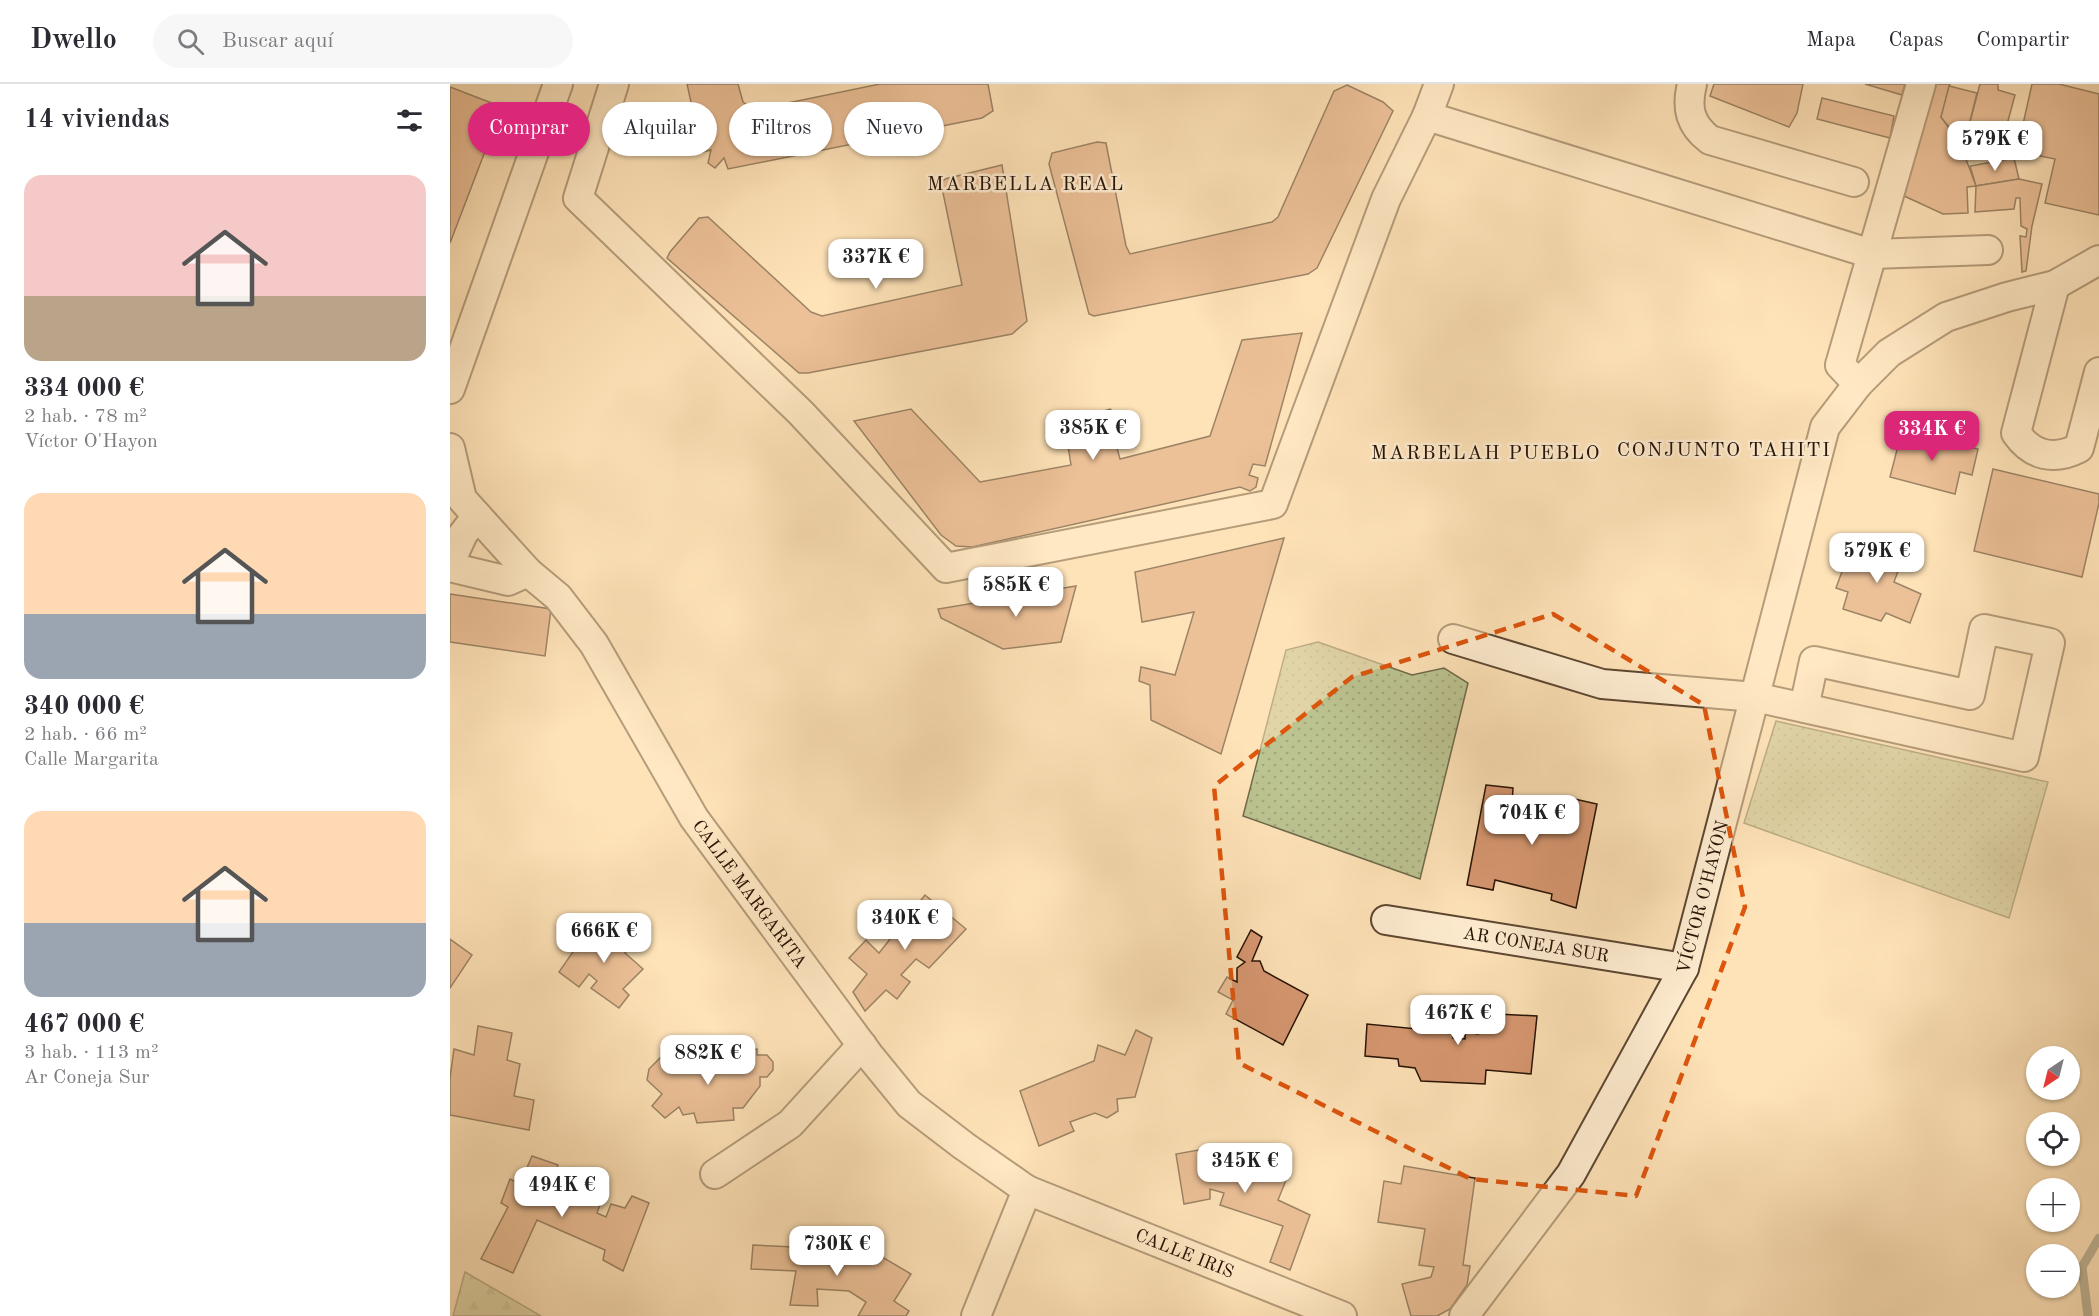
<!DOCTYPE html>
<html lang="es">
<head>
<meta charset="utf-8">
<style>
  :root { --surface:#fff; --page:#f7f7f7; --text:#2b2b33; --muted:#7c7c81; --line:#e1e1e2; --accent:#db2777 }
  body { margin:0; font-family:"Old Standard TT",serif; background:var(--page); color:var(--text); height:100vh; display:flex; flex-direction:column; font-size:22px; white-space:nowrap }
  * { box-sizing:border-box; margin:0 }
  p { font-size:20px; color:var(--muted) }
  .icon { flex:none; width:33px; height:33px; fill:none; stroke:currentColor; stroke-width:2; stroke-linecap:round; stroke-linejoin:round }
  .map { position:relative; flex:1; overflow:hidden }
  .side { display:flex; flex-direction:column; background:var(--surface); width:450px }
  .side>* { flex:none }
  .banner { position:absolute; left:18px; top:18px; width:570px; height:54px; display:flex; gap:12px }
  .needle { width:39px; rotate:215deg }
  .controls { position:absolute; left:1576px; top:962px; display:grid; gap:12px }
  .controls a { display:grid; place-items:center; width:54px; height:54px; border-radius:50%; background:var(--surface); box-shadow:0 2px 4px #0004; font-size:30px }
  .price { position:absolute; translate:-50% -51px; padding:0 14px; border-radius:12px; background:#fff; color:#222; font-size:20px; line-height:39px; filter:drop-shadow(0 2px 3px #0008) }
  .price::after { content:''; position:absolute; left:50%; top:36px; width:18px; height:14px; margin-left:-9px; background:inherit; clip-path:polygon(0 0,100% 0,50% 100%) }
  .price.current { background:var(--accent); color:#fff }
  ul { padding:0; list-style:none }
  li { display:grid; align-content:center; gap:12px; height:318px; padding:0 24px }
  li span { display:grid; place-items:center; height:186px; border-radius:18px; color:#555 }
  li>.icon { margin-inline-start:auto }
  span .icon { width:108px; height:108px; fill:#fffc; stroke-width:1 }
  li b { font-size:26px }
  h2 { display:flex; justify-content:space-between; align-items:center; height:72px; padding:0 24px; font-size:26px }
  .chip { padding:0 21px; border-radius:27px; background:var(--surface); box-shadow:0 2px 4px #0004; font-size:21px; line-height:54px }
  .chip.current { background:var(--accent); color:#fff }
  header { display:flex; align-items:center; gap:36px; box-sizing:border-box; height:84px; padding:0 30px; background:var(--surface); border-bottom:2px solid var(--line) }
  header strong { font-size:28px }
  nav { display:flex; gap:33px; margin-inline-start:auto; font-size:21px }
  .search { width:420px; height:54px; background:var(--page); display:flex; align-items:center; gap:15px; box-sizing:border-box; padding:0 21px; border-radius:33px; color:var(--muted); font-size:22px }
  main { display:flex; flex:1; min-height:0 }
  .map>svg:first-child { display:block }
  .grass { fill:url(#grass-dots); stroke:#706a4b; stroke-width:1.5 }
  .forest { fill:url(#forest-firs); stroke:#706a4b; stroke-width:1.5 }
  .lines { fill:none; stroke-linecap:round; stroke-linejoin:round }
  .stream { stroke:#6f796c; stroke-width:9 }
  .building { fill:#d89871; stroke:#251104; stroke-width:1.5 }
  .minor-casing { stroke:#5c4631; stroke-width:32 }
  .minor { stroke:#ffedd1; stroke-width:28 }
  .marked { fill:none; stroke:#de550c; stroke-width:4.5; stroke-dasharray:12 8; stroke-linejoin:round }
  .labels { text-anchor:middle; stroke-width:5; stroke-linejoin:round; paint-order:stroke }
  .street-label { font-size:18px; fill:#251104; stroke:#ffedd1 }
  .neighbourhood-label { font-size:20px; letter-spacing:1.5px; fill:#251104; stroke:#ffedd1 }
</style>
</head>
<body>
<header>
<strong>Dwello</strong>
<div class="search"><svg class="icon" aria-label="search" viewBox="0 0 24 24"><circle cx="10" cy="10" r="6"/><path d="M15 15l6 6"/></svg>Buscar aquí</div>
<nav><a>Mapa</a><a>Capas</a><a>Compartir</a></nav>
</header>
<main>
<section class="side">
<h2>14 viviendas<svg class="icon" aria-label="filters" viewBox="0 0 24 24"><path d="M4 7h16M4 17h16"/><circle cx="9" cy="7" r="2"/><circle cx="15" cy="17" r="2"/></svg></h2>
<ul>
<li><span style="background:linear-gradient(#f6c9c9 65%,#b9a48a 0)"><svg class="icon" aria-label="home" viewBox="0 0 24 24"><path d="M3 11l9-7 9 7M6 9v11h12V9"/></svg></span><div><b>334 000 €</b><p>2 hab. · 78 m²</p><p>Víctor O'Hayon</p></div></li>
<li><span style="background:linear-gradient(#ffd9b3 65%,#9aa5b1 0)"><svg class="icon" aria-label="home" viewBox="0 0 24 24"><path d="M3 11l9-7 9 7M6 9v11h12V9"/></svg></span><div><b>340 000 €</b><p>2 hab. · 66 m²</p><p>Calle Margarita</p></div></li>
<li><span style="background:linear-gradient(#ffd9b3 60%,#9aa5b1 0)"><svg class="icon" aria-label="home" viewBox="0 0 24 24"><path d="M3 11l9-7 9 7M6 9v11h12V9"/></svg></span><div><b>467 000 €</b><p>3 hab. · 113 m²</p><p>Ar Coneja Sur</p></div></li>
</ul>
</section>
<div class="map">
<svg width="1649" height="1232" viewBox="0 0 1649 1232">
  <defs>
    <pattern id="grass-dots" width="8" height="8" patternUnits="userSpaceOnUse" patternTransform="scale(1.5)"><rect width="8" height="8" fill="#bcc492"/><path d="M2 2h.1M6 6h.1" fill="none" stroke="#a1a77c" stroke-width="1.8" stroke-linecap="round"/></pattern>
    <pattern id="forest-firs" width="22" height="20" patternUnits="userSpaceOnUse" patternTransform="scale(1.5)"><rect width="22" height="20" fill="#bcc492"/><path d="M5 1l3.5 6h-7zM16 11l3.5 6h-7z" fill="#a1a77c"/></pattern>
  </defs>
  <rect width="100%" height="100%" fill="#ffe3b8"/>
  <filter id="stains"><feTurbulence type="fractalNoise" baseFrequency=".00333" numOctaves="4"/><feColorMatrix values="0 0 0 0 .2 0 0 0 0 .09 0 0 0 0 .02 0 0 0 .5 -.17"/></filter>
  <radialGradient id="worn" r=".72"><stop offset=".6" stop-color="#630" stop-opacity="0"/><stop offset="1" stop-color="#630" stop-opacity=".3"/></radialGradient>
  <g class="grass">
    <polygon points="868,558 962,591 994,584 1018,599 970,795 793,732 836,566"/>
    <polygon points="1326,637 1598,698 1559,834 1294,739"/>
  </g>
  <polygon class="forest" points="15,1188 91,1232 3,1232"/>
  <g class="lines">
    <polyline class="stream" points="1638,1232 1632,1183 1649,1154"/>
  </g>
  <g class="building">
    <polygon points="237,0 288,0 293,18 304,26 430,0 538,0 543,27 532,34 278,85 274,74 265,84 258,79 261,66 252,68"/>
    <polygon points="1264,0 1353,0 1347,29 1339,43 1260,12"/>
    <polygon points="1415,0 1455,0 1452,11"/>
    <polygon points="1481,0 1500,0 1491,33 1510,59 1526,102 1517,103 1518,129 1493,130 1452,111"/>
    <polygon points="1530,0 1548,0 1548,6 1565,11 1552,59 1517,49"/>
    <polygon points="1582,0 1609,0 1649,10 1649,131 1595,119 1605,75 1567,67"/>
    <polygon points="897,1 933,18 943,27 867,184 858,190 644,232 639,230 599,80 602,69 647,58 656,59 676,162 680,170 822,138 828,133 884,7"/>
    <polygon points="1499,2 1527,9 1517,49 1502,47 1491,33"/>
    <polygon points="0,3 52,23 0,159"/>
    <polygon points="1372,14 1444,32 1440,54 1367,35"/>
    <polygon points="1564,74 1569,95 1526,102 1520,82"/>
    <polygon points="552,81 577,237 562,250 358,289 349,289 217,174 220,168 249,134 258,133 361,228 372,232 512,201 491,99 495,95"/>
    <polygon points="1569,95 1592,100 1582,142 1576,187 1572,188 1570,152 1576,153 1577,145 1571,142 1570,114 1566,114 1564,125 1525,128 1526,102"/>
    <polygon points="852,249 815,382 803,380 799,391 808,394 806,403 800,407 790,403 522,463 506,462 491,451 404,337 461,325 530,398 621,381 616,349 608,346 609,340 660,325 667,330 665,338 661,342 670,375 760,352 792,256"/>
    <polygon points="1452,346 1528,365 1522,391 1510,388 1505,410 1440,393"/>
    <polygon points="1543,385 1649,410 1649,419 1632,493 1524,467"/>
    <polygon points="834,454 771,670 701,636 700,601 689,597 691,583 725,591 744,528 692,538 685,488"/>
    <polygon points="1442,457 1457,463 1444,498 1471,510 1460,539 1436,529 1431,537 1393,525 1398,508 1386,504 1402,460 1434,473"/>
    <polygon points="626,502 611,558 553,565 491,534 488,525"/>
    <polygon points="0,510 101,525 95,572 0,558"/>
    <polygon points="1036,701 1063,704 1062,721 1120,732 1120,714 1147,720 1126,824 1101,816 1102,810 1045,796 1043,806 1017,801"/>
    <polygon points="475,811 516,845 479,884 466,875 451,891 460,898 447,915 436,906 415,927 403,908 417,890 399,874 416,856 429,869"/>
    <polygon points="167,841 185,856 175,869 193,885 173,905 179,911 169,924 141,904 147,897 139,890 129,903 109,888 138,846 153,856"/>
    <polygon points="801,846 812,853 802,877 810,877 814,887 858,911 833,961 776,930 783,916 768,908 777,893 787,898 787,884 795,878 787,873"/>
    <polygon points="0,855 22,871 0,904"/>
    <polygon points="982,916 1008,919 1003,954 1015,955 1015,948 1028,950 1028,929 1087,932 1081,990 1036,986 1035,1000 971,997 965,984 949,982 948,975 915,972 917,940 977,946"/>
    <polygon points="28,942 62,949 57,976 70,980 64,1012 84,1016 79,1046 0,1031 0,994 4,965 24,971"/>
    <polygon points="686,946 702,954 685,1013 667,1015 668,1027 657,1034 645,1029 620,1038 624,1047 589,1062 570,1007 644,977 648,961 675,971"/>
    <polygon points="307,965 307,971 317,971 323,978 323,986 317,993 310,993 310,1002 293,1024 283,1024 284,1036 247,1039 244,1029 233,1031 229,1023 215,1034 202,1022 212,1010 197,996 199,985 212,972 232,970 234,987 288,985 285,966"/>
    <polygon points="771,1062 779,1092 797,1097 802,1087 784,1080 785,1069 840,1086 828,1116 860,1131 840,1186 820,1178 833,1142 770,1121 774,1109 760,1105 760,1115 734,1120 726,1070"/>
    <polygon points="82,1072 108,1081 100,1103 116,1114 124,1098 154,1110 147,1129 156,1133 161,1120 175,1124 182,1112 199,1119 173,1187 153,1176 155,1166 87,1136 63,1189 31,1175 58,1123 51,1119 60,1095 70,1100"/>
    <polygon points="954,1082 1025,1094 1013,1181 1020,1182 1017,1201 1000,1225 987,1232 961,1232 952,1200 981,1193 984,1183 969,1181 975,1145 928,1138 934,1097 951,1100"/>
    <polygon points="303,1161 365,1164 364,1173 415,1175 422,1167 461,1190 444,1217 459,1227 456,1232 408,1232 416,1218 399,1207 367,1205 368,1222 340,1221 346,1187 301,1185"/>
  </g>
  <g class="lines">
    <g class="minor-casing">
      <g id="minor">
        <polyline points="164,0 128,114 351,329 496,484 823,420 936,115 977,32 989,0"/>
        <path d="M1242,0c-6,24 -2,41 18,56l144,42"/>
        <polyline points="977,32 1422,170 1538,166"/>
        <path d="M1605,201l-39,148c16,23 38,28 63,15l20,-76"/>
        <polyline points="1408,300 1390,281 1471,0"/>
        <polyline points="0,305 108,0"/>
        <path id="s1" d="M0,364l12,51 66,73 30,25 36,47 100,174 175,237 40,49 55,42 63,44 -51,126"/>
        <polyline points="0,478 13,450 27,432"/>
        <polyline points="0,483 58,497 78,488"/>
        <polyline points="1003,555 1152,600 1305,613 1574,673 1600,559 1534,545 1520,611 1364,577 1354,624"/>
        <path id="s2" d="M936,836l298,48"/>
        <polyline points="265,1090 340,1040 412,961"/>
        <path id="s3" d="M577,1106l315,126"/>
        <path id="s4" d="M1014,1232l107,-142 113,-206 141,-541 33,-43 31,-31 57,-36 61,-20 48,-12 44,-25"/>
      </g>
    </g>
    <use href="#minor" class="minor"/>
  </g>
  <path d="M0 0H1649V1232H0ZM1103,530l151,91 41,202 -109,289 -165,-17 -232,-116 -25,-277 138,-109z" fill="#ffe3b8" fill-opacity=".55" fill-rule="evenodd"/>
  <path class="marked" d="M1103,530l151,91 41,202 -109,289 -165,-17 -232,-116 -25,-277 138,-109z"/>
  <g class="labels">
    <g class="street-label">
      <text dy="6" stroke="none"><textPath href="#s1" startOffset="544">CALLE MARGARITA</textPath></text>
      <text dy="6" stroke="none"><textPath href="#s4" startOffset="486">VÍCTOR O'HAYON</textPath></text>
      <text dy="6" stroke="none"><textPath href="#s2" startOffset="152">AR CONEJA SUR</textPath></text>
      <text dy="6" stroke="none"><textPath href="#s3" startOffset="170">CALLE IRIS</textPath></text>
    </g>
    <g class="neighbourhood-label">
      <text x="576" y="106">MARBELLA REAL</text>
      <text x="1274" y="372">CONJUNTO TAHITI</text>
      <text x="1036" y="375">MARBELAH PUEBLO</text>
    </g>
  </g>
  <rect width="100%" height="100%" filter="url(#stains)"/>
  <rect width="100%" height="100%" fill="url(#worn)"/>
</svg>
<div class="controls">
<a><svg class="needle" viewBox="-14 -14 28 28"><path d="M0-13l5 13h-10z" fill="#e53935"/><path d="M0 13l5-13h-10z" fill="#7c7c81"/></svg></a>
<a><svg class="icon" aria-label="locate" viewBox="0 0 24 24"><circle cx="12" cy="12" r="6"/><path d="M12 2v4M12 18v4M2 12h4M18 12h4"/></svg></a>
<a>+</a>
<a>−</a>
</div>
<b class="price" style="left:1545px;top:88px">579K €</b>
<b class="price" style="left:426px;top:206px">337K €</b>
<b class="price" style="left:643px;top:377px">385K €</b>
<b class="price current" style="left:1482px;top:378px">334K €</b>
<b class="price" style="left:1427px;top:500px">579K €</b>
<b class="price" style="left:566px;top:534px">585K €</b>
<b class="price" style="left:1082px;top:762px">704K €</b>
<b class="price" style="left:455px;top:867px">340K €</b>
<b class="price" style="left:154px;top:880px">666K €</b>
<b class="price" style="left:1008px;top:962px">467K €</b>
<b class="price" style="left:258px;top:1002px">882K €</b>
<b class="price" style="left:795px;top:1110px">345K €</b>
<b class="price" style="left:112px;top:1134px">494K €</b>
<b class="price" style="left:387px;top:1193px">730K €</b>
<div class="banner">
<a class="chip current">Comprar</a>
<a class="chip">Alquilar</a>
<a class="chip">Filtros</a>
<a class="chip">Nuevo</a>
</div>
</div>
</main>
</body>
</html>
